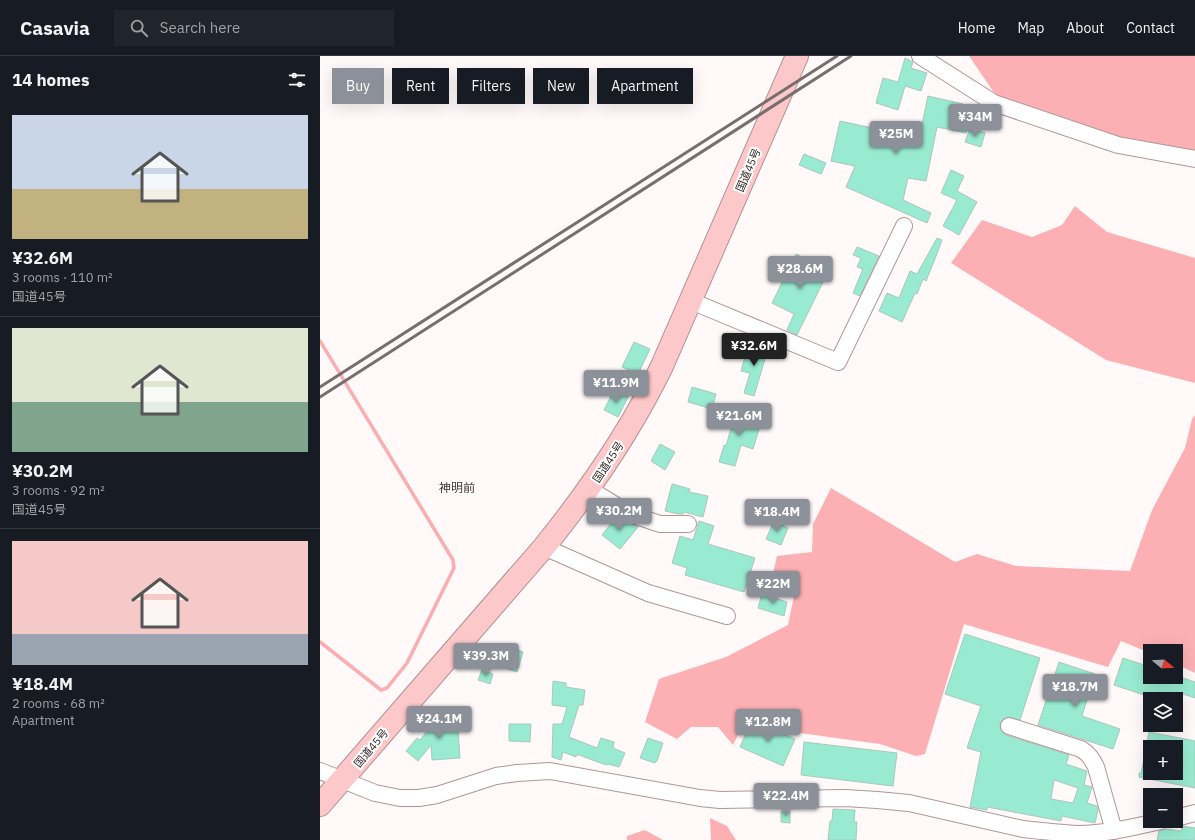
<!DOCTYPE html>
<html lang="en">
<head>
<meta charset="utf-8">
<style>
  :root { --surface:#171b24; --page:#20242c; --text:#f1f3f6; --muted:#9ea1a6; --line:#363941; --accent:#8c9099 }
  body { margin:0; font-family:"IBM Plex Sans","Noto Sans JP",sans-serif; background:var(--page); color:var(--text); height:100vh; display:flex; flex-direction:column; font-size:15px; white-space:nowrap }
  * { box-sizing:border-box; margin:0 }
  p { font-size:13px; color:var(--muted) }
  .icon { flex:none; width:22px; height:22px; fill:none; stroke:currentColor; stroke-width:2; stroke-linecap:round; stroke-linejoin:round }
  .map { position:relative; flex:1; overflow:hidden }
  .drawer { display:flex; flex-direction:column; background:var(--surface); width:320px }
  .drawer>* { flex:none }
  .guide { position:absolute; left:12px; top:12px; width:380px; height:36px; display:flex; gap:8px }
  .needle { width:26px; rotate:108deg }
  .tools { position:absolute; left:823px; top:588px; display:grid; gap:8px }
  .tools a { display:grid; place-items:center; width:40px; height:40px; border-radius:0px; background:var(--surface); box-shadow:0 4px 16px #0002; font-size:20px }
  .price { position:absolute; translate:-50% -34px; padding:0 9px; border-radius:4px; background:var(--accent); color:#fff; font-size:13px; line-height:26px; filter:drop-shadow(0 1px 2px #0008) }
  .price::after { content:''; position:absolute; left:50%; top:24px; width:12px; height:9px; margin-left:-6px; background:inherit; clip-path:polygon(0 0,100% 0,50% 100%) }
  .price.current { background:#222; color:#fff }
  ul { padding:0; list-style:none }
  li { display:grid; align-content:center; gap:8px; height:212px; padding:0 12px }
  li+li { border-top:1px solid var(--line) }
  li span { display:grid; place-items:center; height:124px; border-radius:0px; color:#555 }
  li>.icon { margin-inline-start:auto }
  span .icon { width:72px; height:72px; fill:#fffc; stroke-width:1 }
  li b { font-size:17px }
  h2 { display:flex; justify-content:space-between; align-items:center; height:48px; padding:0 12px; font-size:17px }
  .tag { padding:0 14px; border-radius:0px; background:var(--surface); box-shadow:0 4px 16px #0002; font-size:14px; line-height:36px }
  .tag.current { background:var(--accent); color:#fff }
  header { display:flex; align-items:center; gap:24px; box-sizing:border-box; height:56px; padding:0 20px; background:var(--surface); border-bottom:1px solid var(--line) }
  header strong { font-size:19px }
  nav { display:flex; gap:22px; margin-inline-start:auto; font-size:14px }
  .search { width:280px; height:36px; background:var(--page); display:flex; align-items:center; gap:10px; box-sizing:border-box; padding:0 14px; border-radius:0px; color:var(--muted); font-size:15px }
  main { display:flex; flex:1; min-height:0 }
  .map>svg:first-child { display:block }
  .forest { fill:#fcb0b3 }
  .lines { fill:none; stroke-linecap:round; stroke-linejoin:round }
  .stream { stroke:#faaeb1; stroke-width:3.5 }
  .building { fill:#98ebd0; stroke:#abc6bd; fill-rule:evenodd }
  .minor-casing { stroke:#b19697; stroke-width:18 }
  .highway-casing { stroke:#b58f90; stroke-width:24 }
  .minor { stroke:#fff; stroke-width:16 }
  .highway { stroke:#fdc8c9; stroke-width:22 }
  .rail { stroke:#776f6f; stroke-width:3 }
  .labels { text-anchor:middle; stroke-width:4; stroke-linejoin:round; paint-order:stroke }
  .street-label { font-size:11px; fill:#2f2525; stroke:#fff }
  .neighbourhood-label { font-size:12px; fill:#483232; stroke:#fff }
</style>
</head>
<body>
<header>
<strong>Casavia</strong>
<div class="search"><svg class="icon" aria-label="search" viewBox="0 0 24 24"><circle cx="10" cy="10" r="6"/><path d="M15 15l6 6"/></svg>Search here</div>
<nav><a>Home</a><a>Map</a><a>About</a><a>Contact</a></nav>
</header>
<main>
<section class="drawer">
<h2>14 homes<svg class="icon" aria-label="filters" viewBox="0 0 24 24"><path d="M4 7h16M4 17h16"/><circle cx="9" cy="7" r="2"/><circle cx="15" cy="17" r="2"/></svg></h2>
<ul>
<li><span style="background:linear-gradient(#c9d6e8 60%,#c2b280 0)"><svg class="icon" aria-label="home" viewBox="0 0 24 24"><path d="M3 11l9-7 9 7M6 9v11h12V9"/></svg></span><div><b>¥32.6M</b><p>3 rooms · 110 m²</p><p>国道45号</p></div></li>
<li><span style="background:linear-gradient(#dfe7d0 60%,#7fa58c 0)"><svg class="icon" aria-label="home" viewBox="0 0 24 24"><path d="M3 11l9-7 9 7M6 9v11h12V9"/></svg></span><div><b>¥30.2M</b><p>3 rooms · 92 m²</p><p>国道45号</p></div></li>
<li><span style="background:linear-gradient(#f6c9c9 75%,#9aa5b1 0)"><svg class="icon" aria-label="home" viewBox="0 0 24 24"><path d="M3 11l9-7 9 7M6 9v11h12V9"/></svg></span><div><b>¥18.4M</b><p>2 rooms · 68 m²</p><p>Apartment</p></div></li>
</ul>
</section>
<div class="map">
<svg width="875" height="784" viewBox="0 0 875 784">
  <rect width="100%" height="100%" fill="#fff9f9"/>
  <g class="forest">
    <polygon points="649,0 875,0 875,95 800,81 688,57"/>
    <polygon points="755,150 787,176 875,202 875,327 786,304 631,207 662,164 712,181 742,169"/>
    <polygon points="875,359 875,617 856,608 856,595 830,595 830,597 801,585 788,611 644,568 605,698 596,700 560,688 480,677 430,655 413,689 398,671 371,671 357,683 325,666 339,623 406,601 468,569 474,540 452,522 457,500 492,496 493,468 511,432 635,506 657,498 696,510 810,515 832,454 865,392 872,363"/>
    <polygon points="390,762 407,770 416,784 391,784"/>
    <polygon points="325,774 343,784 307,784 307,780"/>
  </g>
  <g class="lines">
    <polyline class="stream" points="0,285 133,504 134,512 87,607 67,632 61,634 0,586"/>
  </g>
  <g class="building">
    <polygon points="585,2 593,6 591,12 607,17 601,35 585,30 578,54 556,47 563,22 578,26"/>
    <polygon points="608,40 643,48 642,53 655,60 646,77 617,71 606,125 588,122 583,144 611,157 607,167 526,131 535,110 511,105 520,65 599,82"/>
    <polygon points="650,72 665,77 661,91 645,86"/>
    <polygon points="484,98 506,107 501,118 479,109"/>
    <polygon points="631,114 644,120 637,135 657,146 639,179 623,170 637,144 621,137"/>
    <polygon points="617,182 622,184 615,203 606,225 603,223 597,238 595,237 582,266 559,255 567,237 579,242 590,215 597,218"/>
    <polygon points="537,191 559,200 540,240 533,237 543,213 537,211 541,202 533,199"/>
    <polygon points="476,198 509,214 477,279 467,274 474,258 452,247"/>
    <polygon points="314,286 330,293 318,318 302,311"/>
    <polygon points="429,287 448,293 434,340 424,337 430,317 421,315"/>
    <polygon points="372,331 396,338 392,353 368,346"/>
    <polygon points="294,334 308,341 298,361 284,354"/>
    <polygon points="416,354 433,359 431,367 440,370 433,393 421,389 415,410 399,406 404,389 406,390"/>
    <polygon points="340,388 355,396 345,414 331,405"/>
    <polygon points="352,428 370,433 369,436 388,440 383,461 364,456 363,458 359,458 345,455"/>
    <polygon points="296,461 318,471 300,493 282,479"/>
    <polygon points="379,465 394,470 388,488 435,502 424,536 365,519 367,512 352,507 360,480 373,484"/>
    <polygon points="454,465 468,472 461,489 446,483"/>
    <polygon points="442,538 467,546 464,560 438,552"/>
    <path d="M645,578l75,24 -20,62 -13,-3 -7,6v5l6,7 63,20 -3,9 21,7 -3,14 8,2 -5,16 10,3 1,4 -3,13 -33,-7 -1,5 -74,-14v3l-17,-3 11,-55 -14,-4 14,-42 -36,-12zM734,724l24,8 -5,15 -22,-4z"/>
    <polygon points="190,591 203,596 197,616 179,610 183,597 188,599"/>
    <polygon points="803,602 830,611 830,621 860,621 875,626 875,642 860,637 858,643 836,643 794,629"/>
    <polygon points="739,606 775,618 762,660 800,673 793,693 718,669"/>
    <polygon points="162,614 173,618 170,628 158,624"/>
    <polygon points="233,625 246,627 246,631 265,634 263,649 259,649 249,681 277,692 281,682 294,686 293,692 305,697 299,711 288,708 286,709 259,699 256,699 256,701 243,696 241,704 232,701 233,668 242,668 247,651 232,649"/>
    <polygon points="126,652 132,658 128,663 138,672 140,702 112,704 111,689 98,705 86,695 97,682 100,684"/>
    <polygon points="432,664 475,683 463,710 420,691"/>
    <polygon points="189,668 211,668 210,686 189,685"/>
    <polygon points="829,676 875,685 875,732 819,721 819,717 821,717 826,694 830,695 830,717 856,717 856,691 826,691"/>
    <polygon points="328,682 343,687 337,705 335,707 320,702"/>
    <polygon points="484,686 577,697 573,730 481,719"/>
    <polygon points="513,753 535,754 534,766 537,766 536,784 508,784 510,765 512,765"/>
    <polygon points="461,756 470,756 470,767 461,766"/>
    <polygon points="862,770 875,772 875,784 837,784 839,775 847,773 861,775"/>
  </g>
  <g class="lines">
    <g class="minor-casing">
      <g id="minor">
        <polyline points="600,0 674,47 798,89 875,103"/>
        <polyline points="371,245 518,306 584,170"/>
        <polyline points="269,433 310,458 340,468 368,468"/>
        <polyline points="224,491 328,537 407,560"/>
        <path d="M689,670l72,23c8,5 11,10 15,18l18,64"/>
        <path d="M0,715l55,22 25,5h19l18,-3 59,-19 21,-3 33,-2 150,27 20,2 125,-2 32,2 32,3 114,26c18,2 37,4 55,5 28,0 56,-7 83,-13"/>
        <polyline points="856,762 875,757"/>
      </g>
    </g>
    <g class="highway-casing">
      <path id="highway" d="M0,749l224,-258c46,-57 86,-115 118,-181l135,-310"/>
    </g>
    <use href="#minor" class="minor"/>
    <use href="#highway" class="highway"/>
    <g class="rail">
      <polyline points="0,331 517,0"/>
      <polyline points="0,341 531,0"/>
    </g>
  </g>
  <g class="labels">
    <g class="street-label">
      <text transform="translate(428 114) rotate(-67)" y="4">国道45号</text>
      <text transform="translate(288 406) rotate(-57)" y="4">国道45号</text>
      <text transform="translate(51 692) rotate(-50)" y="4">国道45号</text>
    </g>
    <g class="neighbourhood-label">
      <text x="137" y="436">神明前</text>
    </g>
  </g>
</svg>
<div class="tools">
<a><svg class="needle" viewBox="-14 -14 28 28"><path d="M0-13l5 13h-10z" fill="#e53935"/><path d="M0 13l5-13h-10z" fill="#9ea1a6"/></svg></a>
<a><svg class="icon" aria-label="layers" viewBox="0 0 24 24"><path d="M12 4l9 5-9 5-9-5zM3 14l9 5 9-5"/></svg></a>
<a>+</a>
<a>−</a>
</div>
<b class="price" style="left:655px;top:82px">¥34M</b>
<b class="price" style="left:576px;top:99px">¥25M</b>
<b class="price" style="left:480px;top:234px">¥28.6M</b>
<b class="price current" style="left:434px;top:311px">¥32.6M</b>
<b class="price" style="left:296px;top:348px">¥11.9M</b>
<b class="price" style="left:419px;top:381px">¥21.6M</b>
<b class="price" style="left:299px;top:476px">¥30.2M</b>
<b class="price" style="left:457px;top:477px">¥18.4M</b>
<b class="price" style="left:453px;top:549px">¥22M</b>
<b class="price" style="left:166px;top:621px">¥39.3M</b>
<b class="price" style="left:755px;top:652px">¥18.7M</b>
<b class="price" style="left:119px;top:684px">¥24.1M</b>
<b class="price" style="left:448px;top:687px">¥12.8M</b>
<b class="price" style="left:466px;top:761px">¥22.4M</b>
<div class="guide">
<a class="tag current">Buy</a>
<a class="tag">Rent</a>
<a class="tag">Filters</a>
<a class="tag">New</a>
<a class="tag">Apartment</a>
</div>
</div>
</main>
</body>
</html>
